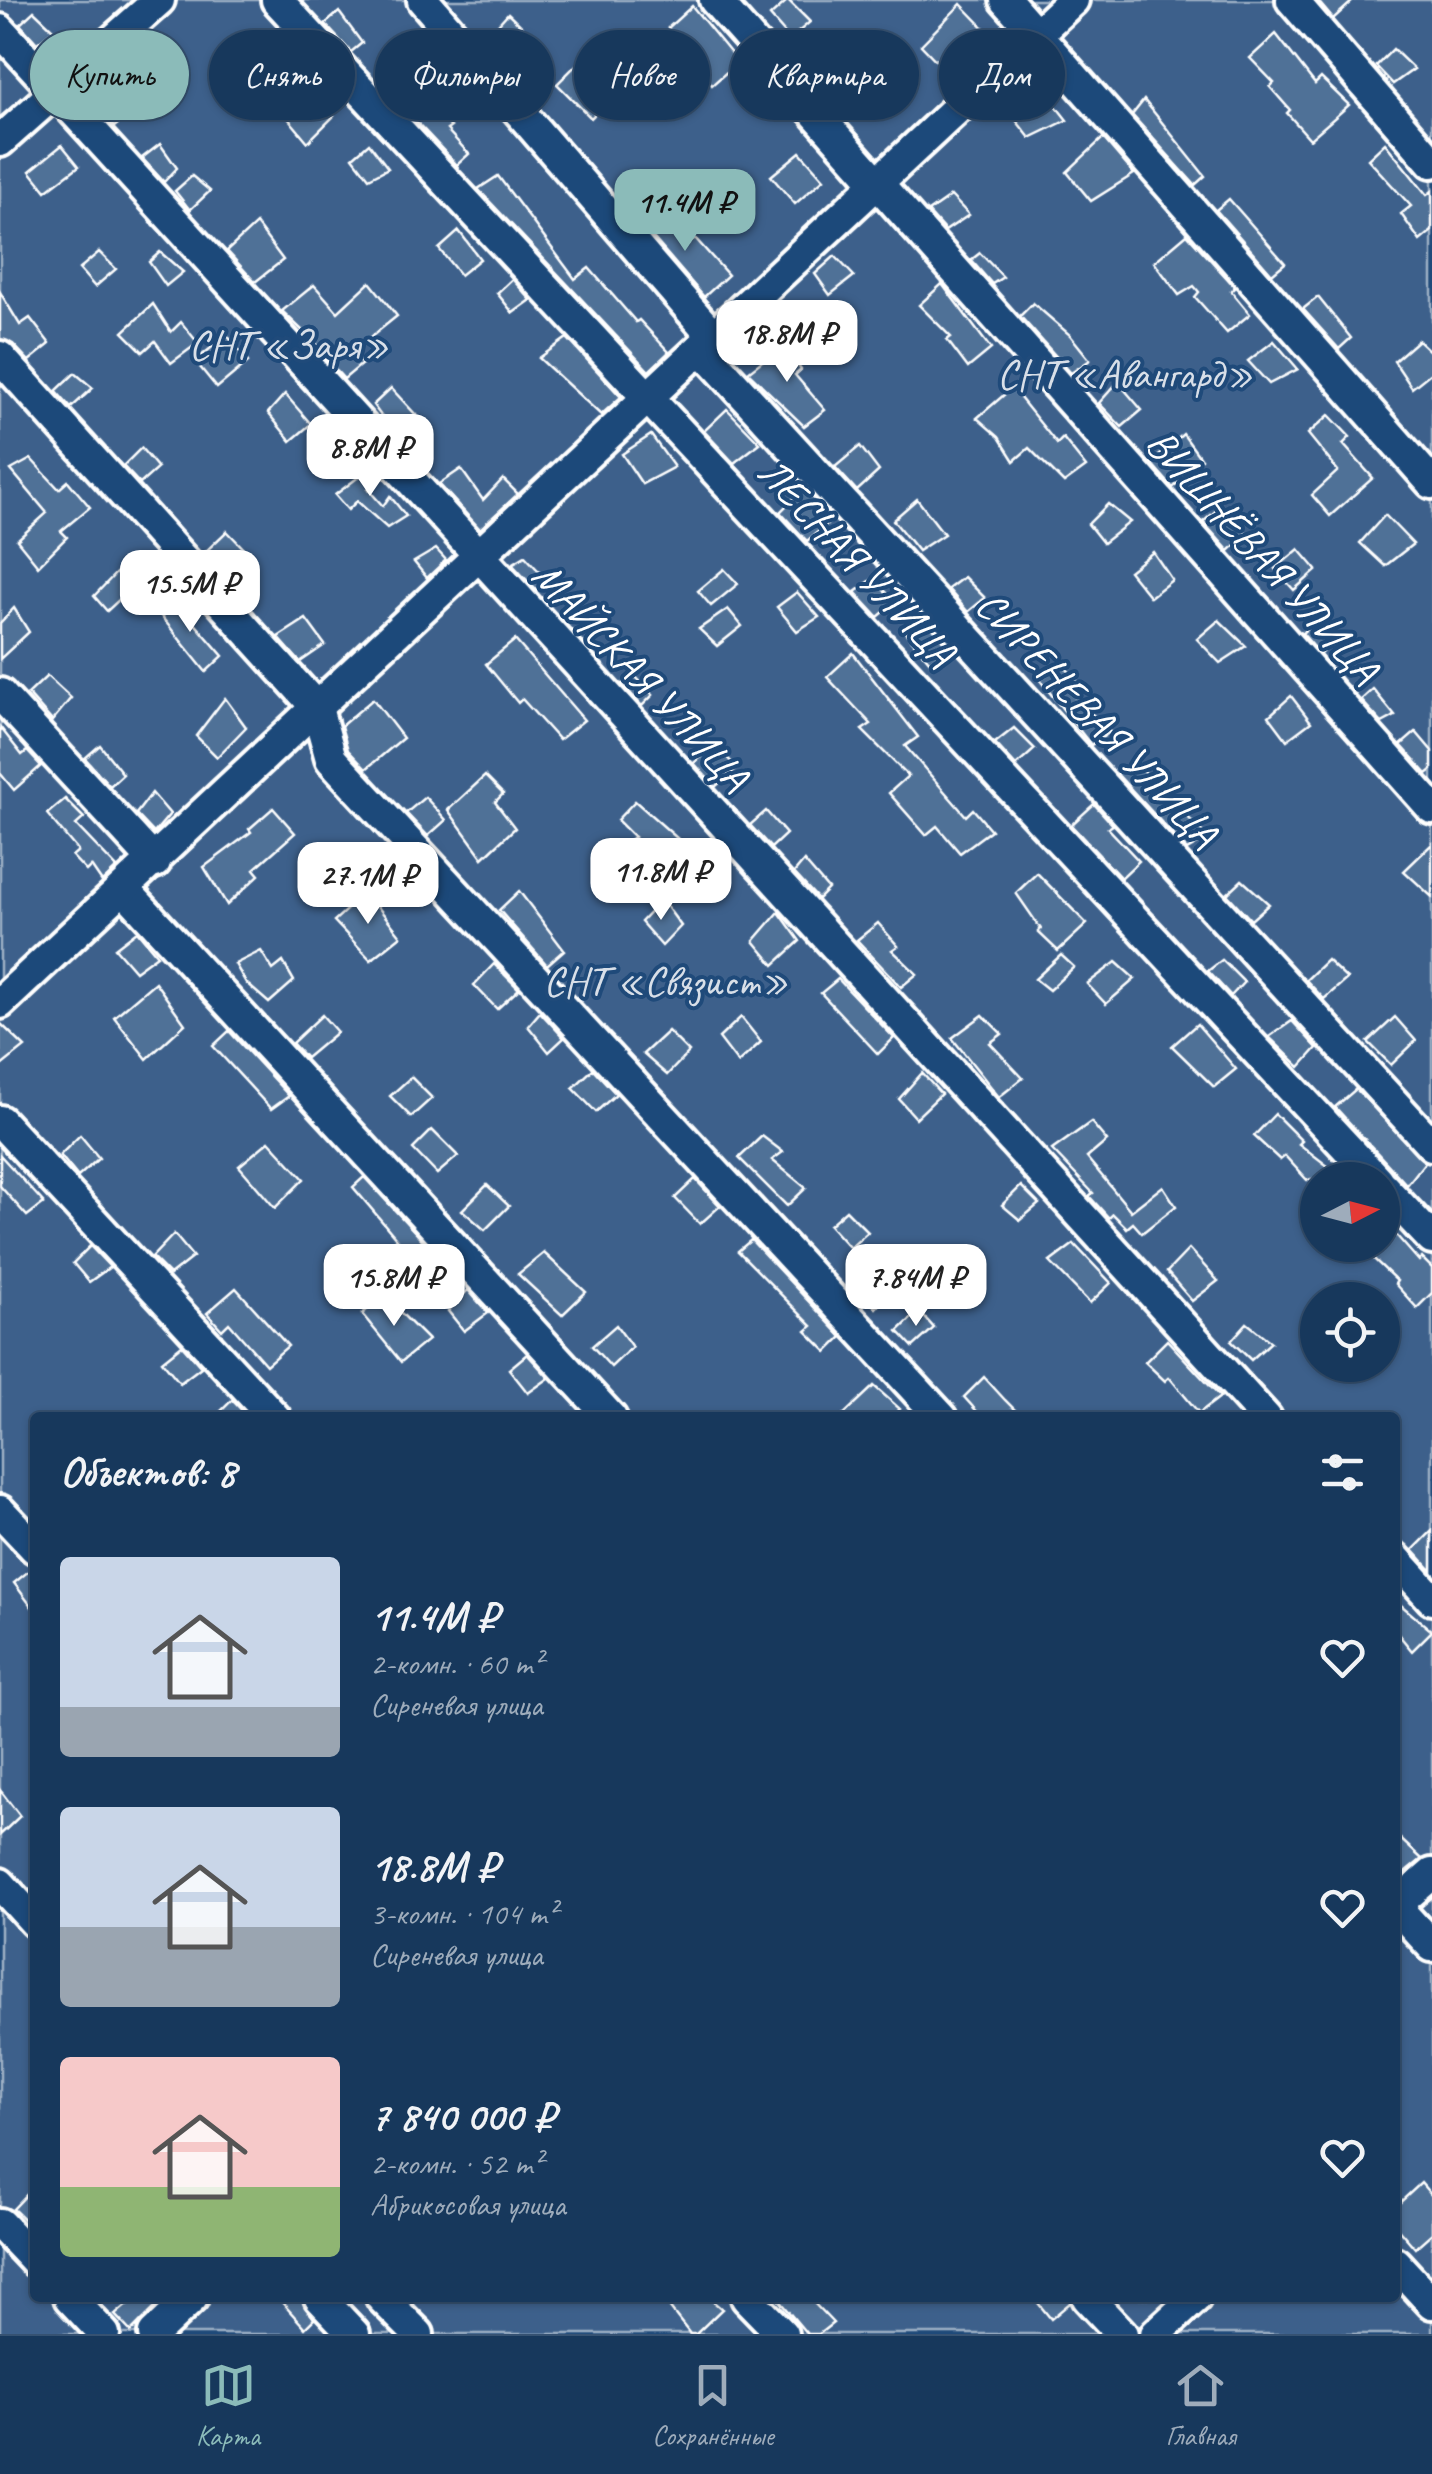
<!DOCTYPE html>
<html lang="ru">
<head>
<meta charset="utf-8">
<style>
  :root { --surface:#17385c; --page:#244365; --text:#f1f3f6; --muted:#9eacbb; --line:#365272; --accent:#8bbbb9 }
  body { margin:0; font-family:Caveat,sans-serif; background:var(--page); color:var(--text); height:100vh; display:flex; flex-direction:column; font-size:38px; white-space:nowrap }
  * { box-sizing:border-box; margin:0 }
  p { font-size:32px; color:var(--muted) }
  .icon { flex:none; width:55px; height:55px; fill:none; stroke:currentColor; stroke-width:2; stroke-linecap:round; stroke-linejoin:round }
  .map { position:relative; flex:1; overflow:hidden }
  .drawer { position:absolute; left:30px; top:1412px; width:1370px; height:890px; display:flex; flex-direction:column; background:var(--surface); border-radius:10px; box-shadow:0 2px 8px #0004,0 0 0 2px var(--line) }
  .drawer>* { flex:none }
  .banner { position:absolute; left:30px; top:30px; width:1372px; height:90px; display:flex; gap:20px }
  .needle { width:65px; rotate:84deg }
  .tools { position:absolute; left:1300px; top:1162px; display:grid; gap:20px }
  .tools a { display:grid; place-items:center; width:100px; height:100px; border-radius:50%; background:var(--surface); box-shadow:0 2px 8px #0004,0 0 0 2px var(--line); font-size:50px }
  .price { position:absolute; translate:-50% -85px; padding:0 22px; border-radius:20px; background:#fff; color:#222; font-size:32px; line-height:65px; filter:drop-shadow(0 2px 5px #0008) }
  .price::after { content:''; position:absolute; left:50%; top:60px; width:30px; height:22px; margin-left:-15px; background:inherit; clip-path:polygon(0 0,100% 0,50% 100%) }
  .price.on { background:var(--accent); color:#111 }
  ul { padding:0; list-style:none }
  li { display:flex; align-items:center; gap:30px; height:250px; padding:0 30px }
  li span { display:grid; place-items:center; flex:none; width:280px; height:200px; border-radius:10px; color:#555 }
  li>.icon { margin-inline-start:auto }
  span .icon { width:120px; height:120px; fill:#fffc; stroke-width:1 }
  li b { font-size:42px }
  h2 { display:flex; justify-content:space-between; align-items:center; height:120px; padding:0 30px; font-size:42px }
  .chip { padding:0 35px; border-radius:45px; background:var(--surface); box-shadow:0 2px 8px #0004,0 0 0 2px var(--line); font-size:35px; line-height:90px }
  .chip.on { background:var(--accent); color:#111 }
  .tab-bar { display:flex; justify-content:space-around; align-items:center; height:140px; border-top:2px solid var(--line); background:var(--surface); font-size:28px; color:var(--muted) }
  .tab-bar a { display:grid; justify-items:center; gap:5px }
  .tab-bar .on { color:var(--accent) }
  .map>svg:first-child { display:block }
  .green { fill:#3c618b; stroke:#9eb0c5; stroke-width:2.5; fill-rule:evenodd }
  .building { fill:#507197; stroke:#fff; stroke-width:2.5 }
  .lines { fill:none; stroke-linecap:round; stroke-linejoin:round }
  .minor-casing { stroke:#fff; stroke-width:38 }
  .minor { stroke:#1f4a7a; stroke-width:30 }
  .labels { text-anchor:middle; stroke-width:8; stroke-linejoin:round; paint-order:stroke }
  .park-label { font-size:42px; fill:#d8dfe8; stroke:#1f4a7a }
  .street-label { font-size:42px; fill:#fff; stroke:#1f4a7a }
</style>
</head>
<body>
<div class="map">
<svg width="1432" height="2334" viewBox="0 0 1432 2334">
  <rect width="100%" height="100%" fill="#1f4a7a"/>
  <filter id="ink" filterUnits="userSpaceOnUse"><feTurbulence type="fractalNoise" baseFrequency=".01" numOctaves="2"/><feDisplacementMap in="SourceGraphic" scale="20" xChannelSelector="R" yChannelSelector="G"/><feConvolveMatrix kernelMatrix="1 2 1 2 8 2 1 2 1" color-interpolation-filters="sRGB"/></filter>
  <g filter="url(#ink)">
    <path class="green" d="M0,0h1432v2334h-1432zM1318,1180h64v65h-64zM1318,1300h64v65h-64zM35,1418h1360v880h-1360z"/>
    <g class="building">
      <polygon points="788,0 810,22 790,39 770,16"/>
      <polygon points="1317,0 1354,0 1333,19"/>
      <polygon points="961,4 990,34 949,74 921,45"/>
      <polygon points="692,6 738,62 712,85 668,28"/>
      <polygon points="34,11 54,30 37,43 20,24"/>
      <polygon points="339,12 362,43 351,52 325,24"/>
      <polygon points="508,13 533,37 505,66 483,41"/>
      <polygon points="1276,34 1315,84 1321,78 1349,105 1310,139 1287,113 1290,110 1270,87 1274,83 1250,58"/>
      <polygon points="419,38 435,53 416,73 400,58"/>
      <polygon points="276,41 315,103 319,99 334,116 308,142 272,99 278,94 250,66"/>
      <polygon points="1393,49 1414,69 1393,84 1376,66"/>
      <polygon points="581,60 615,94 591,118 557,84"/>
      <polygon points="826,66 847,93 833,104 810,79"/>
      <polygon points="118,77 143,105 114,127 88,96"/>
      <polygon points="1041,87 1067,120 1030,138 1011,114"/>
      <polygon points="1144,100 1205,176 1195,185 1132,115"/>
      <polygon points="426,105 451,127 447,130 469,154 457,165 412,117"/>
      <polygon points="1103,138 1134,174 1091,201 1067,172"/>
      <polygon points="369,143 388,168 369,178 353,157"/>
      <polygon points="1385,143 1427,195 1432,191 1432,231 1420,241 1401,214 1411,206 1368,159"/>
      <polygon points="160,144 177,168 164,182 142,158"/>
      <polygon points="62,145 79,166 46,191 30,171"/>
      <polygon points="800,152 824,179 795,204 771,176"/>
      <polygon points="192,176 210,191 190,210 175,191"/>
      <polygon points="498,176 575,279 589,268 636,322 639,320 669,352 649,371 478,189"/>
      <polygon points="951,196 969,215 945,231 928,212"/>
      <polygon points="1229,199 1285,263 1272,274 1216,210"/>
      <polygon points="651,207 687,245 695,238 728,275 704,297 637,219"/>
      <polygon points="256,224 283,260 255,282 227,251"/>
      <polygon points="459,231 480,259 460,275 439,249"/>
      <polygon points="1187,234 1235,287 1231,291 1250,314 1227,333 1195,297 1199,292 1194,286 1179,295 1154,262"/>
      <polygon points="99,252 116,269 95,287 79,269"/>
      <polygon points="160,252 183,272 166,286 149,262"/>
      <polygon points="980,253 1003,277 992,284 971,260"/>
      <polygon points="835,256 854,276 830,295 815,274"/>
      <polygon points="512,279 531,300 513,313 497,293"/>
      <polygon points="370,282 397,316 351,353 362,364 344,379 323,356 326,353 282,311 314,285 338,312"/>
      <polygon points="942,284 991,349 968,368 947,340 951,337 919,305"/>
      <polygon points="0,292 20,325 30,318 50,344 29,361 13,344 0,339"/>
      <polygon points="1318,297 1351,338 1339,349 1303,309"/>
      <polygon points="1033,303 1070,335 1090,360 1071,373 1020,316"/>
      <polygon points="153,304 171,332 181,322 198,343 171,363 155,341 143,352 123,332"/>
      <polygon points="227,335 248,362 217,388 195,361"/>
      <polygon points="567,338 621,397 601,415 539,358"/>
      <polygon points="1418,340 1432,353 1432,372 1412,388 1394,361"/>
      <polygon points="1274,341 1298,369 1269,384 1248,361"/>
      <polygon points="784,344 801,370 795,375 825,410 804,426 748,372"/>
      <polygon points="75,373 93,388 71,408 56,391"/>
      <polygon points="1118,382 1142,410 1122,427 1099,403"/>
      <polygon points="391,388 416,415 395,435 373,405"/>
      <polygon points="1012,388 1057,444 1063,438 1086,467 1064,483 1029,448 1014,461 999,437 977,418"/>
      <polygon points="285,394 311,424 291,441 268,413"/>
      <polygon points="727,409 760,443 734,463 704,431"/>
      <polygon points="1329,415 1350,437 1343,444 1373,478 1330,516 1312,495 1338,471 1308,434"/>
      <polygon points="1183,434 1201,459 1173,488 1151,463"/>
      <polygon points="651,435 674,467 642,484 622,454"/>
      <polygon points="860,446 879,471 857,491 835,467"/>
      <polygon points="141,448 158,468 140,484 123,466"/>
      <polygon points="31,459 59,489 68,481 90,507 61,531 67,537 38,566 17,540 47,513 11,470"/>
      <polygon points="373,466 381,475 368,489 383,506 390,496 406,516 387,528 357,501 348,510 335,495"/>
      <polygon points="461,469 483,500 503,479 518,494 480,529 439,484"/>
      <polygon points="804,488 833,519 807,541 780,512"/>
      <polygon points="917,499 944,534 918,551 893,520"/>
      <polygon points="1108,504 1130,522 1103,543 1088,524"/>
      <polygon points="1221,506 1247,534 1229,551 1203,522"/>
      <polygon points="1385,515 1413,544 1385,566 1360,543"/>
      <polygon points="227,531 252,557 228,582 203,554"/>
      <polygon points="436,549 446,560 427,578 414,562"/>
      <polygon points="1299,549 1317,570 1294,590 1275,569"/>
      <polygon points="1153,552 1172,580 1150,597 1129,571"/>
      <polygon points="525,556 548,581 536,590 512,564"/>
      <polygon points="724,569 738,584 711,606 698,591"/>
      <polygon points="119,570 134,586 107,611 94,596"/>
      <polygon points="964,577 985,598 968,612 948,589"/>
      <polygon points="873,579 896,602 878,617 855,592"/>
      <polygon points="797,592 819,617 797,631 777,607"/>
      <polygon points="173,598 223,656 206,672 156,610"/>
      <polygon points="14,608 29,632 0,659 0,623"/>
      <polygon points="728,609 742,626 717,646 699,629"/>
      <polygon points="922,616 948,646 930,662 905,632"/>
      <polygon points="306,619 325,645 300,662 278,637"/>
      <polygon points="1219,620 1246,646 1220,663 1197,639"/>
      <polygon points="1314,622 1333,642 1320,654 1302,633"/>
      <polygon points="515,640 584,720 559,740 522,699 518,703 486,664"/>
      <polygon points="853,653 918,737 905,746 966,816 973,809 991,830 960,853 937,826 926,835 889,793 908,776 862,730 871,724 827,677"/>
      <polygon points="1060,661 1078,682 1068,690 1110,732 1091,745 1040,680"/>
      <polygon points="633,674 653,695 642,706 622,684"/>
      <polygon points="47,676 71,698 52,721 28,694"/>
      <polygon points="1373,689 1395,716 1382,723 1361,700"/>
      <polygon points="1291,696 1311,722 1287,740 1269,716"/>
      <polygon points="225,698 246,727 217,757 196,736"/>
      <polygon points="373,699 403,738 366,769 348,750 341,726"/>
      <polygon points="0,727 22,755 27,751 41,766 14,790 0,773"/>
      <polygon points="1014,728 1035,749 1016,766 995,743"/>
      <polygon points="1416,732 1432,751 1432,770 1427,774 1401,745"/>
      <polygon points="100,745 123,774 110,786 85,758"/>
      <polygon points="715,745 737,768 715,787 694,763"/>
      <polygon points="1134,758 1176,812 1180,809 1208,838 1187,850 1117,774"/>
      <polygon points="485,776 503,794 495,802 515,828 483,858 448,810"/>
      <polygon points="152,793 170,814 154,833 136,814"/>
      <polygon points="425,797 446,820 428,836 406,813"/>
      <polygon points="65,799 84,818 76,825 117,868 102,882 91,866 86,871 72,856 78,851 47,814"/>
      <polygon points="635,801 678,839 647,863 629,840 634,837 617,820"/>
      <polygon points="1094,804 1113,825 1108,828 1139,861 1121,878 1071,825"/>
      <polygon points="273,808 295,833 254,869 259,875 227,905 204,867 251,832 249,829"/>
      <polygon points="766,811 786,834 771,848 750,825"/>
      <polygon points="1432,844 1432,897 1404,871"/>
      <polygon points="804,861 828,889 818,899 794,873"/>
      <polygon points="1037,873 1087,924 1058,951 1038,932 1041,929 1016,893"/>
      <polygon points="1242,880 1269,904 1251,920 1227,894"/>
      <polygon points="519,891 564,950 547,965 499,910"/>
      <polygon points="366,892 401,936 371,960 334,921"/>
      <polygon points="662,900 681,926 662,946 641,922"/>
      <polygon points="779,912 800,941 774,965 754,941"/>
      <polygon points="878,923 898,946 892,950 917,974 901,987 857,940"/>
      <polygon points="137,931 157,955 135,971 115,948"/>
      <polygon points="261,951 273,970 283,962 294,981 269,1003 246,983 235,964"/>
      <polygon points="1061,955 1074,967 1049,990 1035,979"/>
      <polygon points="1222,960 1244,982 1231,996 1208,971"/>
      <polygon points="1327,960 1347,979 1324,999 1306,980"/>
      <polygon points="1116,962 1135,979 1106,1004 1087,984"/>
      <polygon points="494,964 519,989 497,1009 474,985"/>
      <polygon points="838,979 894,1038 878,1054 821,993"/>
      <polygon points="155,982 185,1024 147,1059 114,1017"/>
      <polygon points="540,1012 564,1038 549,1052 528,1026"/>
      <polygon points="322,1015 337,1032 306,1058 292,1043"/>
      <polygon points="983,1015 1002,1034 990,1043 1023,1078 999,1097 952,1038"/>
      <polygon points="741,1017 761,1042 738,1063 719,1038"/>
      <polygon points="1395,1017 1416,1041 1391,1065 1368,1042"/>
      <polygon points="1292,1021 1317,1048 1300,1067 1269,1037"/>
      <polygon points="0,1023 25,1047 0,1067"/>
      <polygon points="1197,1024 1236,1069 1214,1087 1172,1046"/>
      <polygon points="229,1031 289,1096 271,1109 213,1046"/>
      <polygon points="668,1031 689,1052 667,1075 643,1054"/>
      <polygon points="593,1069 616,1094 596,1112 573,1088"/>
      <polygon points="922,1073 941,1094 916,1118 899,1099"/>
      <polygon points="411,1077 432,1098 411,1117 390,1096"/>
      <polygon points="1356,1089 1425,1162 1407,1185 1335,1107"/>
      <polygon points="1275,1114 1302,1141 1299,1144 1346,1180 1307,1180 1285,1156 1280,1160 1254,1136"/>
      <polygon points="1091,1122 1107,1141 1087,1158 1131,1211 1163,1186 1176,1206 1142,1233 1133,1223 1127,1228 1113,1214 1109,1218 1089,1196 1093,1193 1052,1150"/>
      <polygon points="432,1130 458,1156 437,1174 413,1149"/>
      <polygon points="80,1135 99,1158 78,1177 60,1155"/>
      <polygon points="762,1136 783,1152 772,1160 806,1188 787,1206 739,1158"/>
      <polygon points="269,1141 304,1179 275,1208 239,1166"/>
      <polygon points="0,1155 44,1203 27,1216 0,1186"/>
      <polygon points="364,1177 428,1246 413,1258 353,1187"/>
      <polygon points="695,1179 720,1206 700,1224 675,1198"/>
      <polygon points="487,1185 509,1206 485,1230 462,1210"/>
      <polygon points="1021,1186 1039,1204 1020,1220 1002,1205"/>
      <polygon points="846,1210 868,1232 850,1248 829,1225"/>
      <polygon points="1382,1219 1419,1261 1422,1258 1432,1268 1432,1293 1417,1308 1395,1284 1397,1281 1359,1245 1382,1245"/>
      <polygon points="174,1234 193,1257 170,1275 152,1257"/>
      <polygon points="751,1240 842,1337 827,1352 806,1331 812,1326 738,1251"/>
      <polygon points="1074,1244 1111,1283 1090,1303 1050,1262"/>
      <polygon points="90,1246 110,1267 89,1282 73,1263"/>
      <polygon points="1189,1249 1218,1281 1192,1301 1167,1272"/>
      <polygon points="544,1253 586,1292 562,1315 518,1274"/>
      <polygon points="885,1269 898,1284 876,1308 861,1293"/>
      <polygon points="236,1288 288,1346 266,1365 229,1323 222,1330 207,1313"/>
      <polygon points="468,1290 488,1313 464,1331 448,1311"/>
      <polygon points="384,1296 428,1340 401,1362 362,1314"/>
      <polygon points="919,1311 934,1328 913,1347 898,1331"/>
      <polygon points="1247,1323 1271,1342 1251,1360 1231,1341"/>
      <polygon points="616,1325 632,1347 611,1367 592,1346"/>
      <polygon points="1167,1340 1220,1397 1199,1413 1169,1377 1165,1381 1145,1362"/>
      <polygon points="182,1345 201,1367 180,1383 162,1361"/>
      <polygon points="527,1354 549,1378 528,1393 509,1369"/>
      <polygon points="984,1377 1005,1400 1023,1418 983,1418 964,1397"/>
      <polygon points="874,1386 900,1409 891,1418 840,1418"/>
      <polygon points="232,1400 249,1418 214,1418"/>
      <polygon points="1432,1531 1432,1571 1413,1550"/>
      <polygon points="35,1566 35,1611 14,1583"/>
      <polygon points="1395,1600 1432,1631 1412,1651 1395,1630"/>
      <polygon points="0,1790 20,1816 0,1835"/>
      <polygon points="1395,1834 1422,1859 1395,1881"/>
      <polygon points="1421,2183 1432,2196 1432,2233 1415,2248 1395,2225 1395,2207"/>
      <polygon points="35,2186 35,2230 13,2209"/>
      <polygon points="135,2298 165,2298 131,2332 115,2315"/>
      <polygon points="278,2298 302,2298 314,2319 305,2328"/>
      <polygon points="662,2298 709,2298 722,2309 696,2334 690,2334"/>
      <polygon points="777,2298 809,2298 833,2323 819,2334 807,2334"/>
      <polygon points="1034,2298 1070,2298 1070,2303 1051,2319"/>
    </g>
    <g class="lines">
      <g class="minor-casing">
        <g id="minor">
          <polyline points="277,0 1377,1180"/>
          <polyline points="423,0 714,337"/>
          <polyline points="715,0 1432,808"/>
          <polyline points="1006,0 1432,483"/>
          <polyline points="1292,0 1432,162"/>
          <polyline points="0,30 1266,1418"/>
          <polyline points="0,141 159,0"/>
          <polyline points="701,348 1432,1145"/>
          <polyline points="0,357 317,708 331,759 942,1418"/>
          <polyline points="0,694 155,862"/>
          <polyline points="125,890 611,1418"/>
          <polyline points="0,1003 1073,0"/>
          <polyline points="0,1121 275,1418"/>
          <polyline points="1382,1186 1432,1239"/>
          <polyline points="0,1511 35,1548"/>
          <polyline points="1395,1558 1432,1599"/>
          <polyline points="0,1884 35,1922"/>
          <polyline points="1395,1906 1432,1946"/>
          <polyline points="1395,1906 1432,1874"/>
          <polyline points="0,2224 35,2261"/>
          <polyline points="1395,2263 1432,2303"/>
          <polyline points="70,2298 104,2334"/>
          <polyline points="320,2298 354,2334"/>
          <polyline points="382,2298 418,2334"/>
          <polyline points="747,2298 782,2334"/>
          <polyline points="1088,2298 1122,2334"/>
          <polyline points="154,2334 192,2298"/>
          <polyline points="1156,2334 1195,2298"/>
        </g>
      </g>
      <use href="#minor" class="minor"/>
    </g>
  </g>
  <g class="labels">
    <g class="park-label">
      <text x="289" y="359">СНТ «Заря»</text>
      <text x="1125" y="388">СНТ «Авангард»</text>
      <text x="666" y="995">СНТ «Связист»</text>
    </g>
    <g class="street-label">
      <text transform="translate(1264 555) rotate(48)" y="15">ВИШНЁВАЯ УЛИЦА</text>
      <text transform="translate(858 561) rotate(47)" y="15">ЛЕСНАЯ УЛИЦА</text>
      <text transform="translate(642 675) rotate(47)" y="15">МАЙСКАЯ УЛИЦА</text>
      <text transform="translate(1098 718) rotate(47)" y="15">СИРЕНЕВАЯ УЛИЦА</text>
    </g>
  </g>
</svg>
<div class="tools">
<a><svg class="needle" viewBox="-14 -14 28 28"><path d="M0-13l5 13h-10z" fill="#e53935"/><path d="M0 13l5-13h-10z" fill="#9eacbb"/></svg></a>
<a><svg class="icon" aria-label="locate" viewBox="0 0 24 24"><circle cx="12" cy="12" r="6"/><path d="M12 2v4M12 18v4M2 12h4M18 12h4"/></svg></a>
</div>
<b class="price on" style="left:685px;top:254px">11.4M ₽</b>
<b class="price" style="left:787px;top:385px">18.8M ₽</b>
<b class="price" style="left:370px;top:499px">8.8M ₽</b>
<b class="price" style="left:190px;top:635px">15.5M ₽</b>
<b class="price" style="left:661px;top:923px">11.8M ₽</b>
<b class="price" style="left:368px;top:927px">27.1M ₽</b>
<b class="price" style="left:394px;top:1329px">15.8M ₽</b>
<b class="price" style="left:916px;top:1329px">7.84M ₽</b>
<div class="banner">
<a class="chip on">Купить</a>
<a class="chip">Снять</a>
<a class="chip">Фильтры</a>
<a class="chip">Новое</a>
<a class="chip">Квартира</a>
<a class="chip">Дом</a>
</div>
<section class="drawer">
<h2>Объектов: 8<svg class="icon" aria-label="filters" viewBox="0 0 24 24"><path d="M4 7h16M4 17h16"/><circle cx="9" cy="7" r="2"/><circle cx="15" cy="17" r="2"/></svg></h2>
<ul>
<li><span style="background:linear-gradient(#c9d6e8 75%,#9aa5b1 0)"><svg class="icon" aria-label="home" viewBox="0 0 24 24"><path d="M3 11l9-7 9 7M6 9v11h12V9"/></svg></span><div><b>11.4M ₽</b><p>2-комн. · 60 m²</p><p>Сиреневая улица</p></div><svg class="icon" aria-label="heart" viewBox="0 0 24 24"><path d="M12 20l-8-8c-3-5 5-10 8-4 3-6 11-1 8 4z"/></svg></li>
<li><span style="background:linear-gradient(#c9d6e8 60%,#9aa5b1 0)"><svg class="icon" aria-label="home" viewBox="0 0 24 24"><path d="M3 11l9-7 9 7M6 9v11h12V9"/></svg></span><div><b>18.8M ₽</b><p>3-комн. · 104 m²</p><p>Сиреневая улица</p></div><svg class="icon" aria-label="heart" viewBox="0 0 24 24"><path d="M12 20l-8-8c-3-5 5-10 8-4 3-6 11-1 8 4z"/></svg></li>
<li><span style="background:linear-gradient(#f6c9c9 65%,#8fb573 0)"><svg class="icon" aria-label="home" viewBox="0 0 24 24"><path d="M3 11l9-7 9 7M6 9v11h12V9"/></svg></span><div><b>7 840 000 ₽</b><p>2-комн. · 52 m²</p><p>Абрикосовая улица</p></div><svg class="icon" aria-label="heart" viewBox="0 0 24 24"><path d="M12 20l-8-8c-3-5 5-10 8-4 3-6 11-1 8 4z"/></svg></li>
</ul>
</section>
</div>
<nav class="tab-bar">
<a class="on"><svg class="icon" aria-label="map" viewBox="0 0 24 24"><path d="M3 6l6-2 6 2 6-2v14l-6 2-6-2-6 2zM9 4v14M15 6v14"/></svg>Карта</a>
<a><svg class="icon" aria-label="saved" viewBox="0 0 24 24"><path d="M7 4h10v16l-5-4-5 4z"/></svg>Сохранённые</a>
<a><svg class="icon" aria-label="home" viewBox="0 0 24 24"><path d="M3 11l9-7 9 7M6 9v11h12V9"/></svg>Главная</a>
</nav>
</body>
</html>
